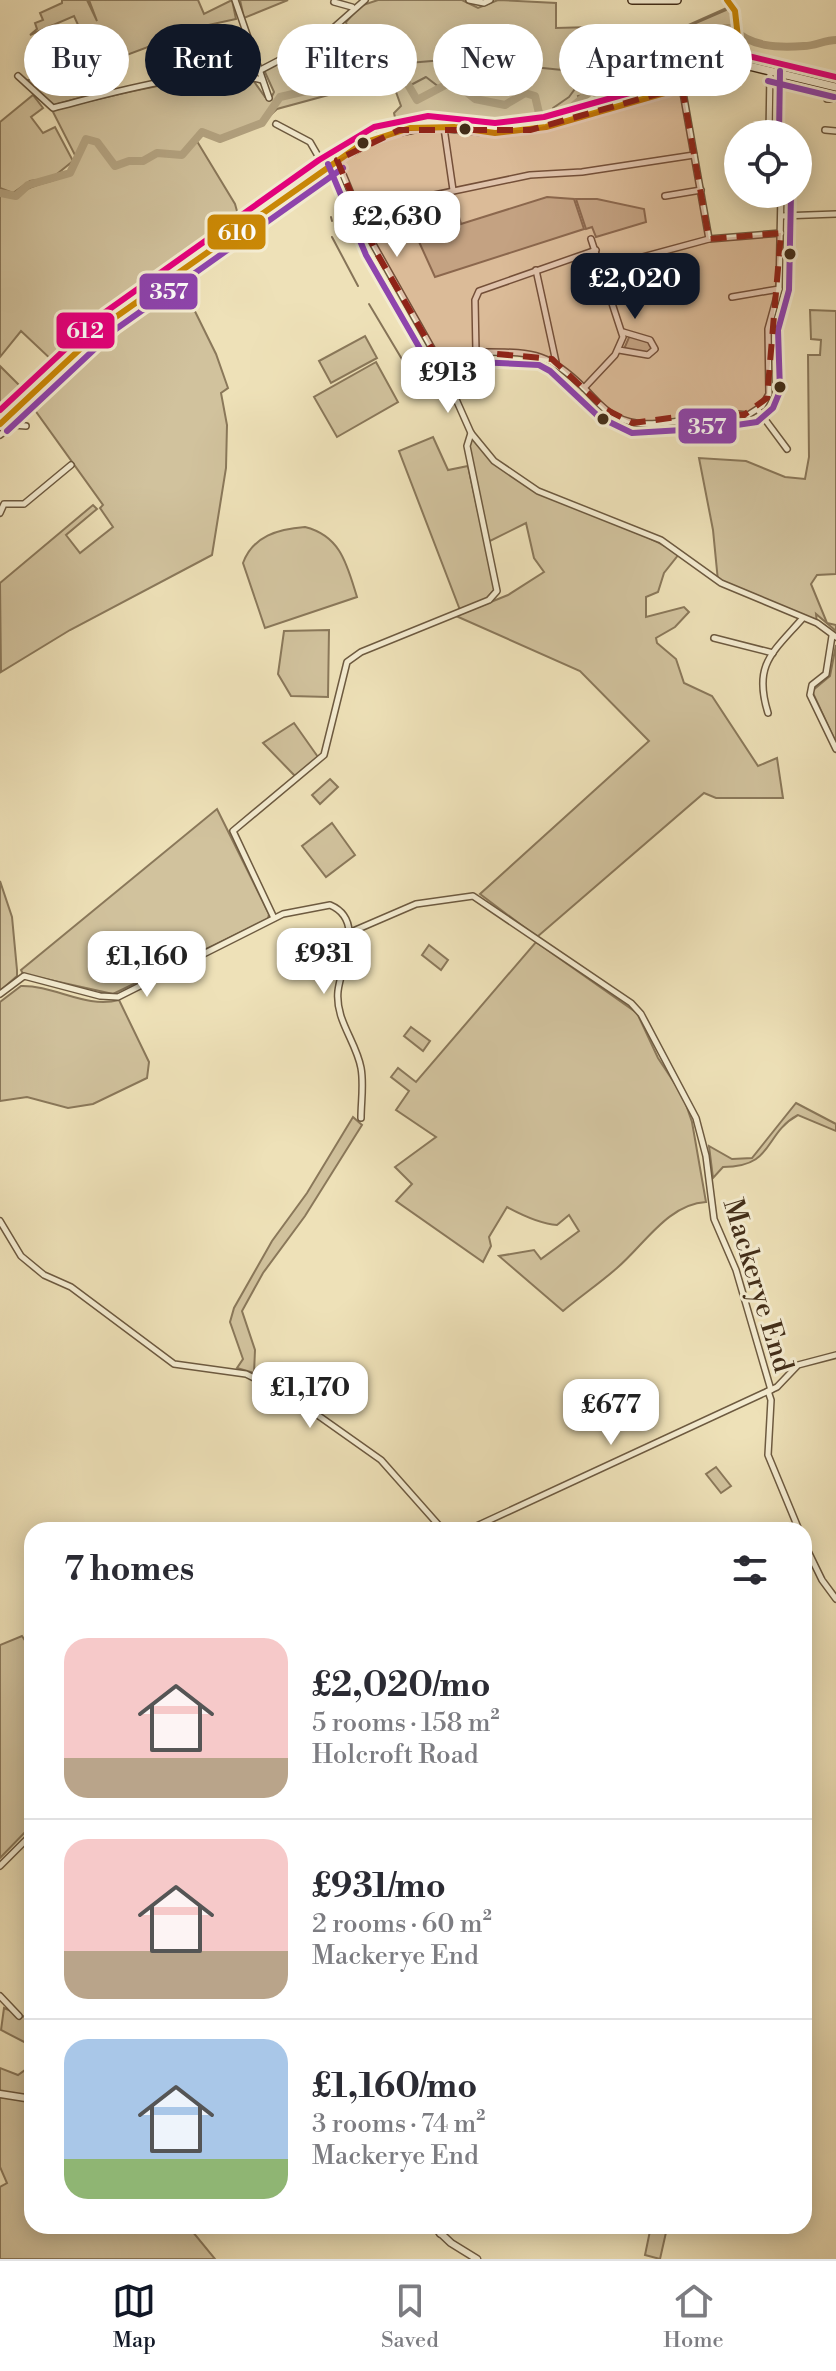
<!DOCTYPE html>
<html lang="en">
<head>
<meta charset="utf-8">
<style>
  :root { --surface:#fff; --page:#f7f7f7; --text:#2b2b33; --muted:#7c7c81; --line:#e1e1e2; --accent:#111827 }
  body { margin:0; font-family:"Libre Bodoni",serif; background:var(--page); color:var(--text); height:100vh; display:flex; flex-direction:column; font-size:30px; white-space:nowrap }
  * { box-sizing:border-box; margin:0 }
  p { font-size:26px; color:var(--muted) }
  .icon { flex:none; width:44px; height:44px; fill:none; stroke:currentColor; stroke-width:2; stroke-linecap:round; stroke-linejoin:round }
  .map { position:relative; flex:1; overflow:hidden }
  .panel { position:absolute; left:24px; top:1522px; width:788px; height:712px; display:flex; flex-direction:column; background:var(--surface); border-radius:24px; box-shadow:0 4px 20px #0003 }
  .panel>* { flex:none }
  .guide { position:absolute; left:24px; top:24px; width:788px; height:72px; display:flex; gap:16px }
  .fabs { position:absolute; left:724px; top:120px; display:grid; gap:16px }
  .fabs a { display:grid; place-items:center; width:88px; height:88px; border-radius:50%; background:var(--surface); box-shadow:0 4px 20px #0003; font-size:40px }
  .price { position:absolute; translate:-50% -68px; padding:0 18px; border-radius:16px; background:#fff; color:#222; font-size:26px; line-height:52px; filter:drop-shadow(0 2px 4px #0008) }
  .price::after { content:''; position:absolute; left:50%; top:48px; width:24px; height:18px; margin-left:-12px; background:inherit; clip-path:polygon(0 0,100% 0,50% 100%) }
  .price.active { background:var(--accent); color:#fff }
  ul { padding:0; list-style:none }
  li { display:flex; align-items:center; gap:24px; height:200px; padding:0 40px }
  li+li { border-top:2px solid var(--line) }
  li span { display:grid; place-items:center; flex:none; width:224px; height:160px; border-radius:24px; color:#555 }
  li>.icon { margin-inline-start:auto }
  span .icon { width:96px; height:96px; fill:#fffc; stroke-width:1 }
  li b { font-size:34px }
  h2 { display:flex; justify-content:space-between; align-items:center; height:96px; padding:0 40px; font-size:34px }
  .chip { padding:0 28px; border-radius:36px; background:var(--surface); box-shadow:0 4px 20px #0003; font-size:28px; line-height:72px }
  .chip.active { background:var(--accent); color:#fff }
  .tab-bar { display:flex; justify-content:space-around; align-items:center; height:112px; border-top:2px solid var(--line); background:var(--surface); font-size:22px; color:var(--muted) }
  .tab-bar a { display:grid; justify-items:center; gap:4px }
  .tab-bar .active { color:var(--accent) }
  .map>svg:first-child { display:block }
  .green { fill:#d1c29d; stroke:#8a785a; stroke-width:2 }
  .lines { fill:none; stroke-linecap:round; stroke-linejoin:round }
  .stream { stroke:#867458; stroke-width:2 }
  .river { stroke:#b4a482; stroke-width:8 }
  .minor-casing { stroke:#6d5a40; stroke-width:8 }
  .tertiary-casing { stroke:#6d5a40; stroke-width:9 }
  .secondary-casing { stroke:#422d18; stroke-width:10 }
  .minor { stroke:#f4ecd1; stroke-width:5 }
  .tertiary { stroke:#f4ecd1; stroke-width:6 }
  .secondary { stroke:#f4ecd1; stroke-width:7 }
  .bus-1-casing { stroke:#f4ecd1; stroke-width:12 }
  .bus-2-casing { stroke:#f4ecd1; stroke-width:12 }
  .bus-3-casing { stroke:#f4ecd1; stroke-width:12 }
  .bus-1 { stroke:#ca8806; stroke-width:6 }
  .bus-2 { stroke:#8e44ad; stroke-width:6 }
  .bus-3 { stroke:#e5007d; stroke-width:6 }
  .marked { fill:#8f2418; fill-opacity:0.2; stroke:#8f2418; stroke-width:6; stroke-dasharray:16 10; stroke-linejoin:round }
  .bus-dot { fill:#422d18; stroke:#f4ecd1; stroke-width:3 }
  .labels { text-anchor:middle; stroke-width:6; stroke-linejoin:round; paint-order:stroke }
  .street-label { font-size:28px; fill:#422d18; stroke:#f4ecd1 }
  .line-badge { stroke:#f4ecd1; stroke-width:3 }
  .badge-label { font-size:22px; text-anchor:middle; font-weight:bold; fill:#fff }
</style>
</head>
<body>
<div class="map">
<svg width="836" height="2259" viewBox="0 0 836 2259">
  <rect width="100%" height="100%" fill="#eee1b8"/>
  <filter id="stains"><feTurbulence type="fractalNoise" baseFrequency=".0025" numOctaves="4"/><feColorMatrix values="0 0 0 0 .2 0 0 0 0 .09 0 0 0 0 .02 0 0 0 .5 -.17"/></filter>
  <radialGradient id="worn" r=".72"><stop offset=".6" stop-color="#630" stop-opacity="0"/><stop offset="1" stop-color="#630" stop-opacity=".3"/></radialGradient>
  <g class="green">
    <polygon points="62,0 87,0 97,21 89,0 198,0 204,14 232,0 236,19 204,26 97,66 107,90 51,106 24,81 37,78 35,73 42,67 42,57 64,49 63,45 84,38 74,16 30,35 37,29 35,23 43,20 40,13 62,3"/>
    <polygon points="240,0 288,0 244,18"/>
    <path d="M378,0h84l16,8 20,-8 58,3v25l72,-2 9,22 92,-41 5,19c-30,-4 -41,22 -63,36 -7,4 -17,4 -24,9 -10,6 -8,17 -20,22 -17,7 -29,-3 -49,3l5,15c-23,7 -43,14 -67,15 -40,2 -80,-8 -119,0l-3,-13 7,-7 -10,-28 -114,31 -15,14 -42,16 -19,-7 -6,6 40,66 5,18 -132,95 -51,48 -36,-34 -21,26v-164l16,3c24,-19 51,-9 61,-37l-25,-49c60,-14 139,-37 201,-30l12,17 7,-1 2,-4 -10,-22 84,-39 -2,-9 14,-16z"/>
    <polygon points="33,95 43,108 31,117 43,133 55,127 73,161 52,178 30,181 13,193 0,188 0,122"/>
    <polygon points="547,197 574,199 584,229 435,277 415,233 459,217 461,224"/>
    <polygon points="576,199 597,199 644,209 646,222 596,237 592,227 586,229"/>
    <polygon points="237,236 100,334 0,432 0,427 104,329"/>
    <polygon points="180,281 216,354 228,388 221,393 227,425 226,468 212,555 70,630 1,672 0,583 93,505 97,509 66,535 80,553 113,527 100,508 103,505 32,406 97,341"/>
    <polygon points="810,310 836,311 836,574 817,575 811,584 827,623 836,625 836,631 816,614 817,623 718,581 713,530 699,458 746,461 785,477 805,479 809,457 808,355 820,355 821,340 811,339"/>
    <polygon points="630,335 650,343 653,348 648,353 624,349"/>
    <polygon points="365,336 377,358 331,383 319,361"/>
    <polygon points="376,362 398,402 337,437 314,397"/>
    <polygon points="0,366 29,395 0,418"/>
    <polygon points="433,437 448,470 468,466 495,589 485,600 460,610 399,451"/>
    <path d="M472,438c59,72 132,71 207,116l-15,19 -6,19 -12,5v20l38,-10 5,5 -14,15 -19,11 1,5 19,16 8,24 28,13 46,70 19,-8 6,40h-67l-12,-5 -167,144 -57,-43 169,-153 -69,-70 -124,-55 52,-21 36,-23 -10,-14 -8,-35 -38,19 -19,-97z"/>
    <path d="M305,527c36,9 42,38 52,70l-92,31 -22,-65c10,-27 35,-34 62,-36z"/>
    <polygon points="329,630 328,697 291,696 278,674 284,631"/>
    <polygon points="836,645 836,743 812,691 830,676"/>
    <polygon points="294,723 318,757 296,777 263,743"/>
    <polygon points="330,779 338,787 320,804 312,795"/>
    <polygon points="217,809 269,914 268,919 113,994 23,974 21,970"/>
    <polygon points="332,823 355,855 326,877 302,846"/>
    <polygon points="0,881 12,917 17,970 17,976 0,991"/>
    <path d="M536,942l101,71 21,45 25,38 9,26 14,80c-38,2 -62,43 -89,66 -17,15 -36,28 -54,43l-64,-55 35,-6 7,9 38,-28 -10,-16 -12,10c-16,-1 -35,-10 -50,-18l-18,30 2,9 -8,16 -87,-61 16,-17 -17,-17 41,-30 -40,-27 13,-19 -18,-14 7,-9 18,14z"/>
    <polygon points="429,945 448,960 441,970 422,955"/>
    <path d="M21,986c33,-1 65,23 98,14l30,62 -2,16 -54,26 -25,4 -41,-11 -27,4v-99z"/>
    <polygon points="411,1027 430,1041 423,1051 404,1036"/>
    <path d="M796,1103l40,21v7l-38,-16c-35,19 -23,52 -75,52l-10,11 -4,-32 23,13 20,-1z"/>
    <polygon points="353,1117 362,1125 305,1216 263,1273 242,1311 255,1350 254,1373 237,1368 243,1359 230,1322 234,1308 272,1241 307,1193"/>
    <polygon points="716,1467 731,1486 721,1493 706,1474"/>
    <polygon points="22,1636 32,1651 32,1825 0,1858 0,1645"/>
    <polygon points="4,2008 32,2020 32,2046 1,2030"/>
    <polygon points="32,2065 32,2096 0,2092 0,2068 18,2075"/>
    <polygon points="0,2097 32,2102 32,2146 27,2151 32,2158 32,2226 188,2226 215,2259 0,2259 0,2187 7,2183 0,2167"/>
    <polygon points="651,2226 667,2228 660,2259 645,2255"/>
  </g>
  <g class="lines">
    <g class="stream">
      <polyline points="396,64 468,58 488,69 533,67 582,72 726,10"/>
      <polyline points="489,71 489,78 506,81 528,79"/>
      <polyline points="407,87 426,77 439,87"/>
      <polyline points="553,108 569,97 580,82 575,71"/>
      <polyline points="331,217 332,221"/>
      <polyline points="332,237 358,286"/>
      <polyline points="369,304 418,386"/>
    </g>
    <path class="river" d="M0,193l16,3 12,-11 42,-12 16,-34 11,3 18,24 14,-5h14l14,-8 25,2 20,-23 18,7 42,-16 18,-26 74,-17 42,-16 21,36 36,-19 22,18 30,6 20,-12 10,3 4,17 10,7 12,-4 30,-25 21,10 23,-7 12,-18 19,-7 42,-38 23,-3c21,19 45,20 73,18 11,0 21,-6 32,-6"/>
    <g class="minor-casing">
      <g id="minor">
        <polyline points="235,0 269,98"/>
        <polyline points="469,0 484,3 490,0"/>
        <polyline points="334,2 352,7"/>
        <polyline points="195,60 248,42"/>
        <path d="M18,76l35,32c59,-15 149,-43 209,-28"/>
        <polyline points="249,76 322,38 365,0"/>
        <polyline points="682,87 709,239"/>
        <polyline points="827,99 836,99"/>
        <polyline points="276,124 310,142 325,168"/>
        <polyline points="444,128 453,190"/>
        <polyline points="825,130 836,131"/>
        <polyline points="769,134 770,72"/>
        <polyline points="337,160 369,237 439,361 471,433 494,461 538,491 661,540 721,583 817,623 836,637"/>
        <polyline points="665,196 701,190"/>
        <polyline points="358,211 530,175 582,172 694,155"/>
        <polyline points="781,216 836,214"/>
        <polyline points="602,268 709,239 781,233"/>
        <polyline points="536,270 556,362"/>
        <polyline points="732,297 779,289"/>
        <polyline points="619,350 648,355 655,349 650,340 623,332"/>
        <polyline points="476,352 475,300 479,291 596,250"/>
        <path d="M439,361c14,-10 32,-9 48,-9 48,0 63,2 98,37 10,10 19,22 32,28 23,12 48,5 72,3 16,-2 26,4 41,-4"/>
        <polyline points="584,388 615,355 623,337 591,239"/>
        <polyline points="758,410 787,449"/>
        <polyline points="698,418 714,412 748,415 762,406 769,394 768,329 779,289 781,194"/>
        <polyline points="0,435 13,425 26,426"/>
        <polyline points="0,513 4,504 24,504 71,465"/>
        <polyline points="832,636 826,674 812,685 810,695 836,749"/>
        <polyline points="714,638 773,653"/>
        <path d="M768,713c-15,-48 4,-60 34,-94"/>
        <polyline points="274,918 233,831 324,755 347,662 361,652 489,600 497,591 467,446 471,433"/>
        <polyline points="351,932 416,904 473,896 631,1003 641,1014 696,1118 706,1156 714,1219 736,1270 771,1390"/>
        <path d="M0,994l24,-18 76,20 18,1 165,-83 47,-9c36,15 11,60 8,86 -3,29 18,50 23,77 3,16 0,34 0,50"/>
        <polyline points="0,1221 21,1256 44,1275 71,1287 174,1364 246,1374 292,1397 381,1460 443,1530"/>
        <polyline points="768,1391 771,1400 768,1455 799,1530"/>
        <polyline points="468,1530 777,1387 798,1365 836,1355"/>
        <polyline points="804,1543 822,1580 836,1599"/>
        <polyline points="0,1866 32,1834"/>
        <polyline points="0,1996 19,2016"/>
        <polyline points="440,2234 445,2226"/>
      </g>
    </g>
    <g class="tertiary-casing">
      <g id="tertiary">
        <polyline points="0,2094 32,2099"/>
        <polyline points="433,2226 451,2243 477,2259"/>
      </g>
    </g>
    <g class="secondary-casing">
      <g id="secondary">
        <polyline points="632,0 677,0"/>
        <polyline points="727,0 735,11 741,64"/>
        <polyline points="0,424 110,321 325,168 378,136 429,126 495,133 546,127 668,92 741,64 836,87"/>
      </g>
    </g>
    <use href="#minor" class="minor"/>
    <use href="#tertiary" class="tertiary"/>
    <use href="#secondary" class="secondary"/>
    <g class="bus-1-casing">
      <g id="bus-1">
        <polyline points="727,0 735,11 741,64"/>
        <polyline points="0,424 110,321 363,143 410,128 454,127 495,133 546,127 668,92 741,64"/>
      </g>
    </g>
    <g class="bus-2-casing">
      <g id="bus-2">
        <polyline points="768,81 834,97"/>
        <polyline points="779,134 780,71"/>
        <polyline points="328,164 366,255 430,366"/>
        <polyline points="443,370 477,362 539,365 550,371 599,417 632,433 699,429 715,423 730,426 757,422 773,408 780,391 778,330 789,290 791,194"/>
        <polyline points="7,431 116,329 343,168"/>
      </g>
    </g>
    <g class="bus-3-casing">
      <polyline id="bus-3" points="0,410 104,313 319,160 374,127 428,116 495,123 544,117 665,83 740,54 836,77"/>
    </g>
    <use href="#bus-1" class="bus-1"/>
    <use href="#bus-2" class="bus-2"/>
    <use href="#bus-3" class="bus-3"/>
  </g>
  <path class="marked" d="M682,87l27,152 72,-6 -14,165 -23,17 -30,-3 -81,11 -28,-14 -53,-50 -76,-7 -37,9 -64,-111 -38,-90 62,-30h131z"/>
  <g class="bus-dot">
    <circle cx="465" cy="129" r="7"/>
    <circle cx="363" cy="143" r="7"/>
    <circle cx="790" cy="254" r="7"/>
    <circle cx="780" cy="387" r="7"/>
    <circle cx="603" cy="419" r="7"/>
  </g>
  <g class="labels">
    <g class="street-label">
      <text transform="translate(759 1285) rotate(73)" y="10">Mackerye End</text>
    </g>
  </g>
  <g class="line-badge">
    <rect x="206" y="213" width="61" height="38" rx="8" fill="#ca8806"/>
    <rect x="138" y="272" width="61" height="39" rx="8" fill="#8e44ad"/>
    <rect x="55" y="311" width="61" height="39" rx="8" fill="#e5007d"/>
    <rect x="677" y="407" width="61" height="38" rx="8" fill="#8e44ad"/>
  </g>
  <g class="badge-label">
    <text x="237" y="240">610</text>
    <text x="169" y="299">357</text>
    <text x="85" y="338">612</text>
    <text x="707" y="434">357</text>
  </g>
  <rect width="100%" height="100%" filter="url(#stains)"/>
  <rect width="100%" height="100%" fill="url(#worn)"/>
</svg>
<div class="fabs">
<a><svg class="icon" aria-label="locate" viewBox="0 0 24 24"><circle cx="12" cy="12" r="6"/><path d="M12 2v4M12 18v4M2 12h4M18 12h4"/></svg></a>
</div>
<b class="price" style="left:397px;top:259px">£2,630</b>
<b class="price active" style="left:635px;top:321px">£2,020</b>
<b class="price" style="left:448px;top:415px">£913</b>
<b class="price" style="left:324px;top:996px">£931</b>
<b class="price" style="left:147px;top:999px">£1,160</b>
<b class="price" style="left:310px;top:1430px">£1,170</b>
<b class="price" style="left:611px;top:1447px">£677</b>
<div class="guide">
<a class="chip">Buy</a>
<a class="chip active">Rent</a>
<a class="chip">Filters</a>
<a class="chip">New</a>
<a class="chip">Apartment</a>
</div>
<section class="panel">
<h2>7 homes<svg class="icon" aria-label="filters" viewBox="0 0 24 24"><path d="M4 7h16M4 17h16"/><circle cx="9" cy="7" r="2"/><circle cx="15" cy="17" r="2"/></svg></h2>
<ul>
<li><span style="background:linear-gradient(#f6c9c9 75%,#b9a48a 0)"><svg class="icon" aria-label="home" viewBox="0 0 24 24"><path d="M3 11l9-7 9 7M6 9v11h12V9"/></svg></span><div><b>£2,020/mo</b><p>5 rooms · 158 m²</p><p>Holcroft Road</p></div></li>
<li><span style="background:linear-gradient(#f6c9c9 70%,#b9a48a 0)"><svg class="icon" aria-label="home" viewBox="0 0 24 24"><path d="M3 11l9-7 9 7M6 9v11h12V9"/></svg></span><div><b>£931/mo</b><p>2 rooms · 60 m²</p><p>Mackerye End</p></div></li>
<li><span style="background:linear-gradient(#a9c7e8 75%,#8fb573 0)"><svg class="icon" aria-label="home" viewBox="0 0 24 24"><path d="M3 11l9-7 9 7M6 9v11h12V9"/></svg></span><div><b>£1,160/mo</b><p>3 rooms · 74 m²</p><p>Mackerye End</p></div></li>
</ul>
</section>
</div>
<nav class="tab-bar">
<a class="active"><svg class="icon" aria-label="map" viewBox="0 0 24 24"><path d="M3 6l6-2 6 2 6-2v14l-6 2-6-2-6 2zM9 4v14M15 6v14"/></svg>Map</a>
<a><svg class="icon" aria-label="saved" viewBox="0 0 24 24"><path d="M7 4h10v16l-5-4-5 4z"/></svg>Saved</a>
<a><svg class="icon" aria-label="home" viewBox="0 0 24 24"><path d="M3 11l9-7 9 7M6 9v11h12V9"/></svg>Home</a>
</nav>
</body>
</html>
